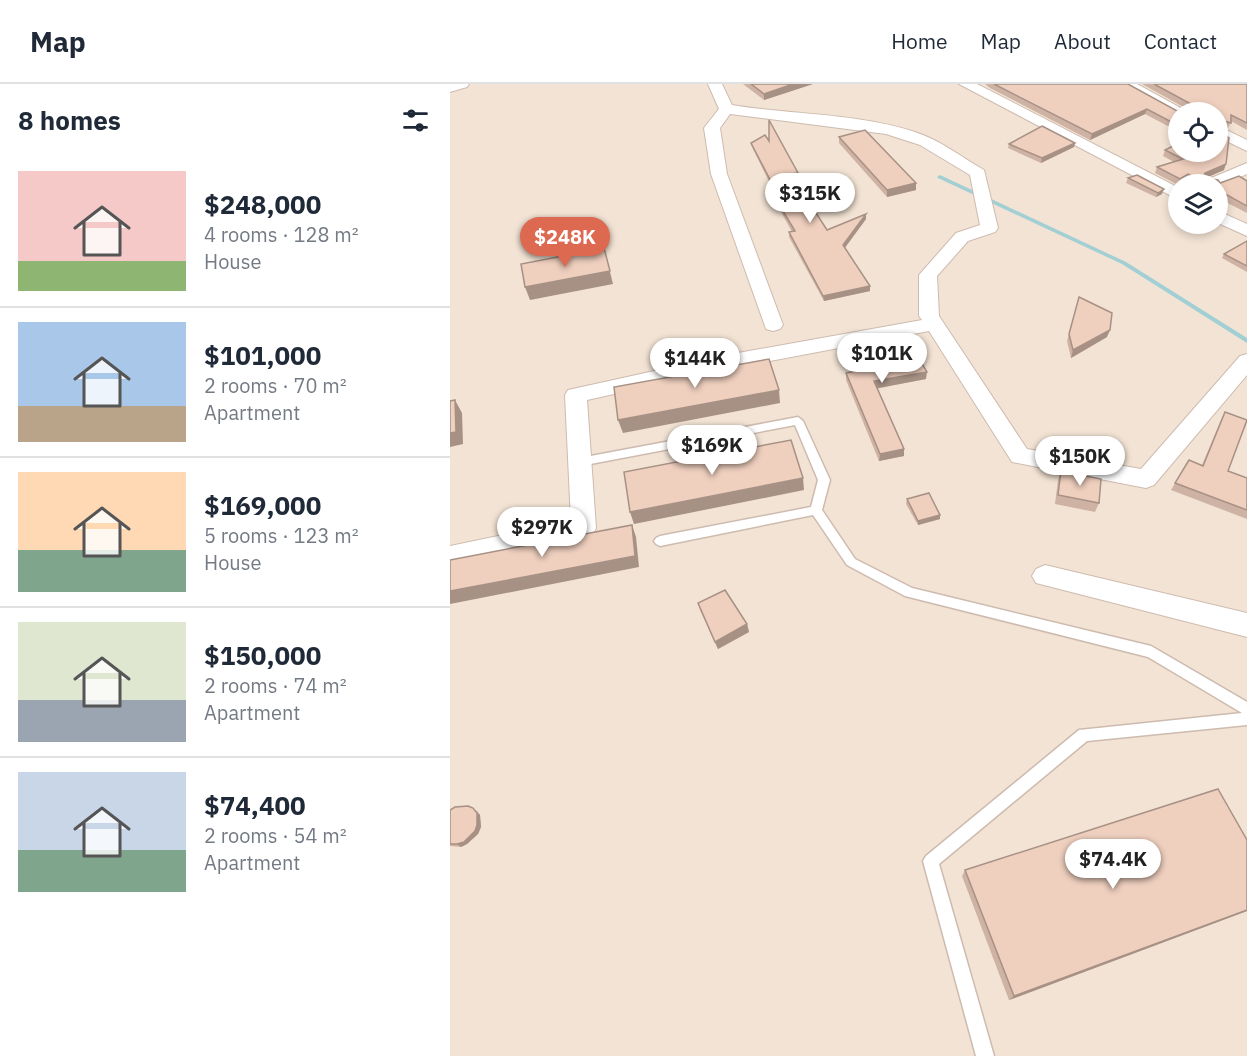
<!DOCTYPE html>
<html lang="en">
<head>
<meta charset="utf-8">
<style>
  :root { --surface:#fff; --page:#f6f6f7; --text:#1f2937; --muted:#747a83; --line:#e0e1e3; --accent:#de6951 }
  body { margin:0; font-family:"IBM Plex Sans",sans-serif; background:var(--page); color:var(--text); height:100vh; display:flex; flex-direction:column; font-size:22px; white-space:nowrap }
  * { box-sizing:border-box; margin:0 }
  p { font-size:20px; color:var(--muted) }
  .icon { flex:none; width:33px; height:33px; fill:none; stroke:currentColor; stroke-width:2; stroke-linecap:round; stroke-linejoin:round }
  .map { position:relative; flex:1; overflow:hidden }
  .drawer { display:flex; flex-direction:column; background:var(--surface); width:450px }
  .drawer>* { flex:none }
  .fabs { position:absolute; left:718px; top:18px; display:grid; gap:12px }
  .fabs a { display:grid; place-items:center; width:60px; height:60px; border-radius:50%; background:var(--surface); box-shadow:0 3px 9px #0003; font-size:30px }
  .price { position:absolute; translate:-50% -51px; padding:0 14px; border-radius:21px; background:#fff; color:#222; font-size:20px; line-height:39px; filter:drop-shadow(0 2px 3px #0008) }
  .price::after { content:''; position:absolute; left:50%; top:36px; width:18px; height:14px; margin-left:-9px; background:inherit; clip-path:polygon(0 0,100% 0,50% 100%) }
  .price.active { background:var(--accent); color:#fff }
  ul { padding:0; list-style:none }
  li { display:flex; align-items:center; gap:18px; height:150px; padding:0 18px }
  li+li { border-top:2px solid var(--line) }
  li span { display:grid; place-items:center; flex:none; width:168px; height:120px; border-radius:0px; color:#555 }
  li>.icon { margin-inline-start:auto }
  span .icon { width:72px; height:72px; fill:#fffc; stroke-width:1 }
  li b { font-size:26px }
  h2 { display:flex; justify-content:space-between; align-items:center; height:72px; padding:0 18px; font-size:26px }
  header { display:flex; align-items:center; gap:36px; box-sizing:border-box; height:84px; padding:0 30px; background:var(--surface); border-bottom:2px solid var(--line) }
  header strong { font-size:28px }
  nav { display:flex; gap:33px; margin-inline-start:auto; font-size:21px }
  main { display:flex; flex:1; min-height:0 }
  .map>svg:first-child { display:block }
  .residential { fill:#f2e3d4; fill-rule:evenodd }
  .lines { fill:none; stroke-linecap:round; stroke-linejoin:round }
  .stream { fill:#a1cfd4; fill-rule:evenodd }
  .lane-casing { stroke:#cebbaf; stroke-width:3 }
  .street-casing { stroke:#cebbaf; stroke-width:2 }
  .lane { fill:#fff; fill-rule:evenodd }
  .street { fill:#fff; fill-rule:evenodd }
  .wall { fill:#ceb2a3 }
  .shaded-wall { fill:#a79185 }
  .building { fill:#efcfbe; stroke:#a79185; stroke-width:1.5 }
</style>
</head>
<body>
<header>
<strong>Map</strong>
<nav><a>Home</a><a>Map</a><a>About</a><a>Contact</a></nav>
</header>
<main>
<section class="drawer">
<h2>8 homes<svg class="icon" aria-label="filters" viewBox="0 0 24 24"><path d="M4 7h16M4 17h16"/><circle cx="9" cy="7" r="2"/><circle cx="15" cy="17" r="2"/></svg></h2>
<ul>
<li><span style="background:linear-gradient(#f6c9c9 75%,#8fb573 0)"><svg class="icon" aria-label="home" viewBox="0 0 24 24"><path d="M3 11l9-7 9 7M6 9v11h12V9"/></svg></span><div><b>$248,000</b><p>4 rooms · 128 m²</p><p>House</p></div></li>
<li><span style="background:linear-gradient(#a9c7e8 70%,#b9a48a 0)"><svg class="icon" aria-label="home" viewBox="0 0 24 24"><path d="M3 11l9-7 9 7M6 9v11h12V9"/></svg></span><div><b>$101,000</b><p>2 rooms · 70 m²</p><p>Apartment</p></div></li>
<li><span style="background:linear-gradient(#ffd9b3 65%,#7fa58c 0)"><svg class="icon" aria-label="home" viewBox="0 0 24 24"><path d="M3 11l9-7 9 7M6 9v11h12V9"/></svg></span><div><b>$169,000</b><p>5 rooms · 123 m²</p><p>House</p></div></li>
<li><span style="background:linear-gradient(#dfe7d0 65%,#9aa5b1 0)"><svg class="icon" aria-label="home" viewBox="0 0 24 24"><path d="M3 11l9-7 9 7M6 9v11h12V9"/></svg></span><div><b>$150,000</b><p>2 rooms · 74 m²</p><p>Apartment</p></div></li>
<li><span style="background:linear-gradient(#c9d6e8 65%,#7fa58c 0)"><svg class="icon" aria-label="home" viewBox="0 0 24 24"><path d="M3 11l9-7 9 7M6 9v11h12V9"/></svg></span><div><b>$74,400</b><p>2 rooms · 54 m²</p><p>Apartment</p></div></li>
</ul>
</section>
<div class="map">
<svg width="797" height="972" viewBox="0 0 797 972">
  <rect width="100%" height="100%" fill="#fbf1e5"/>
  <path class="residential" d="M0,0h797v972h-797zM729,28h39v40h-39zM729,100h39v40h-39z"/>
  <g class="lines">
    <polygon class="stream" points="490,91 676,178 797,254 797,259 672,180 488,94 487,93"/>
    <g class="lane-casing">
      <polygon id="lane" points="348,333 353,337 380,396 372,426 405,475 462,504 701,562 797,618 797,641 637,657 489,780 544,972 526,972 473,777 476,772 629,646 792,629 698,573 455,512 397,481 363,431 210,462 206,460 204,457 206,454 210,452 361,423 368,396 345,341 130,382 125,378 130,374"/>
    </g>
    <g class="street-casing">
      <g id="street">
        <polygon points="0,0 19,0 17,3 0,8"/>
        <path d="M258,0h14l10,21c60,10 124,8 183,27 25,8 46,25 69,38l14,58 -3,4 -27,9 -31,35 2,40 88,133 114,20 99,-113 7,-2v21l-93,110 -8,3 -134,-26 -83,-131 -202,38 -140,31 9,128 -3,7 -143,31v-20l121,-25 -6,-126 3,-5 159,-35 195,-35 -3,-4v-41l37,-42 24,-8 -10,-50 -50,-30 -34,-11 -156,-20 -10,14 7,46 56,151 -3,4 -7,2 -7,-2 -55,-155 -7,-46 15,-19z"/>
        <polygon points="509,0 527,0 729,104 729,116"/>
        <polygon points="669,0 687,0 738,28 726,31"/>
        <polygon points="768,42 797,56 797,67 768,53"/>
        <polygon points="797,79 797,90 768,103 768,100 752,100 754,97"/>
        <polygon points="768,127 797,140 797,152 768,139"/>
        <polygon points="595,481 797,529 797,553 586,499 582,492 586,485"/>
      </g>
    </g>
    <use href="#lane" class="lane"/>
    <use href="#street" class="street"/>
  </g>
  <g class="wall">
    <polygon points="293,0 363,0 314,16"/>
    <polygon points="535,0 678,0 727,27 737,25 692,0 797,0 797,46 781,37 778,44 729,28 729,48 695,30 640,56 540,4"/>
    <polygon points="389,53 466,99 466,106 437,113 389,59"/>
    <polygon points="319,57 348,93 343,94 377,146 416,130 416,135 395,164 420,207 374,217 339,153 339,148 342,148 325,117 324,112 326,112 302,63 301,59"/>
    <polygon points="625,59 624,63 591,79 558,64 559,60"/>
    <polygon points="715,66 774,86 754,95 770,99 797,97 797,129 768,114 768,100 744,100 736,96 728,101 705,89 707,83 724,78 713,72"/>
    <polygon points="678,94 712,110 706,113 676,99"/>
    <polygon points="797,157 797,188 772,174 774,170"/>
    <polygon points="629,213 657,253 621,274 617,257"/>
    <polygon points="403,262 476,295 427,304 454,365 454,372 429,377 396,296 396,289 412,286 403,269"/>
    <polygon points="775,328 778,387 797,394 797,435 721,406 739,376 752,381 771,336"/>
    <polygon points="611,387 649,419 645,428 605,420 608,396"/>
    <polygon points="457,415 490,435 468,441 456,420"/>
    <polygon points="248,519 297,540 299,548 268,565 250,526"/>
    <polygon points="0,726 27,727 30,731 31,743 28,750 17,760 11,763 0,762"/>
    <polygon points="515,786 797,827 559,916 512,792"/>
  </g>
  <g class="shaded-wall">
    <polygon points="343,0 363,0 314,16 314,10"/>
    <polygon points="697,25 695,30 640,56 642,50"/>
    <polygon points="625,59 624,63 591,79 592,74"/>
    <polygon points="776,80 774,86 753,95 751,97 755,89"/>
    <polygon points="348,89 348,93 341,94 341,90"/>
    <polygon points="738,90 736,96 728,101 730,95"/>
    <polygon points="466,99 466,106 437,113 437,106"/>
    <polygon points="714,105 712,110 706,113 708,109"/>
    <polygon points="416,130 416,135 393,166 393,161"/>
    <polygon points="154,164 163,200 80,216 75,203"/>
    <polygon points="420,202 420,207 374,217 373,212"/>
    <polygon points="660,246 657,253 621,274 623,266"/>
    <polygon points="477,288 476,295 424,305 424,297"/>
    <polygon points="329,306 330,319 173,349 168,336"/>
    <polygon points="5,316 12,329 13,360 0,363 0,349"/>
    <polygon points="454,365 454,372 429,377 430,370"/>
    <polygon points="353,394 354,406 184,440 180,428"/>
    <polygon points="490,431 490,435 468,441 468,437"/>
    <polygon points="182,441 186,453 189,483 0,520 0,507"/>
    <polygon points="297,540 299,548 268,565 265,558"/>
    <polygon points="23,724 30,731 31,743 28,750 17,760 11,763 7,760"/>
    <polygon points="797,826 797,827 559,916 564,912"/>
  </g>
  <g class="building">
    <polygon points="301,0 343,0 314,10"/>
    <polygon points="544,0 678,0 727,27 742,23 741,20 704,0 797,0 797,39 781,31 781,39 768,35 768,47 768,28 729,28 729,42 697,25 642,50"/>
    <polygon points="319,36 348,89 341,90 377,146 416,130 393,161 420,202 373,212 339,148 345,147 324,112 328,111 301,59 315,51 319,57"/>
    <polygon points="592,42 625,59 592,74 559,60"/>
    <polygon points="415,46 466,99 437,106 389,53"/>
    <polygon points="768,47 779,54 776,80 755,89 752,94 768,96 770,99 789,92 797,97 797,122 768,106 768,100 757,100 738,90 730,95 707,83 733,75 715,66 729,59 729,68 768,68"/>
    <polygon points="687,91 714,105 708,109 678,94"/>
    <polygon points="797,157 797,182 774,170"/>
    <polygon points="154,164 160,187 75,203 71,180"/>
    <polygon points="629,213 662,229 660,246 623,266 619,250"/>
    <polygon points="454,250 477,288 424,297 454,365 430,370 396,289 416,285 403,262"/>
    <polygon points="319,275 329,306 168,336 164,303"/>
    <polygon points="5,316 6,348 0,349 0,317"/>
    <polygon points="775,328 797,336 778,387 797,394 797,426 725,399 739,376 753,382"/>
    <polygon points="341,356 353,394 180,428 174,388"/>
    <polygon points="611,387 651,395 649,419 608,411"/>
    <polygon points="479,409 490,431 468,437 457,415"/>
    <polygon points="182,441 185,472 0,507 0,476"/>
    <polygon points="275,506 297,540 265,558 248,519"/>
    <polygon points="768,705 797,756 797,826 564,912 515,786"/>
    <polygon points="18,722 23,724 27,729 27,741 25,747 14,758 7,760 0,760 0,726 5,723"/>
  </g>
</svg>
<div class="fabs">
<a><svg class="icon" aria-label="locate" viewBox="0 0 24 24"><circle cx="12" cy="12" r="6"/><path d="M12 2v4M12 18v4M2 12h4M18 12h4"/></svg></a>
<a><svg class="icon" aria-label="layers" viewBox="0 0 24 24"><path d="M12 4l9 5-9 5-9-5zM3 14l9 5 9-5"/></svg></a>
</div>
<b class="price" style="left:360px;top:140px">$315K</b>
<b class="price active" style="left:115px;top:184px">$248K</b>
<b class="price" style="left:432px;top:300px">$101K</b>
<b class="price" style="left:245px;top:305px">$144K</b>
<b class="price" style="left:262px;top:392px">$169K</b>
<b class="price" style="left:630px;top:403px">$150K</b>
<b class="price" style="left:92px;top:474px">$297K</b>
<b class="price" style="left:663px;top:806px">$74.4K</b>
</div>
</main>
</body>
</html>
